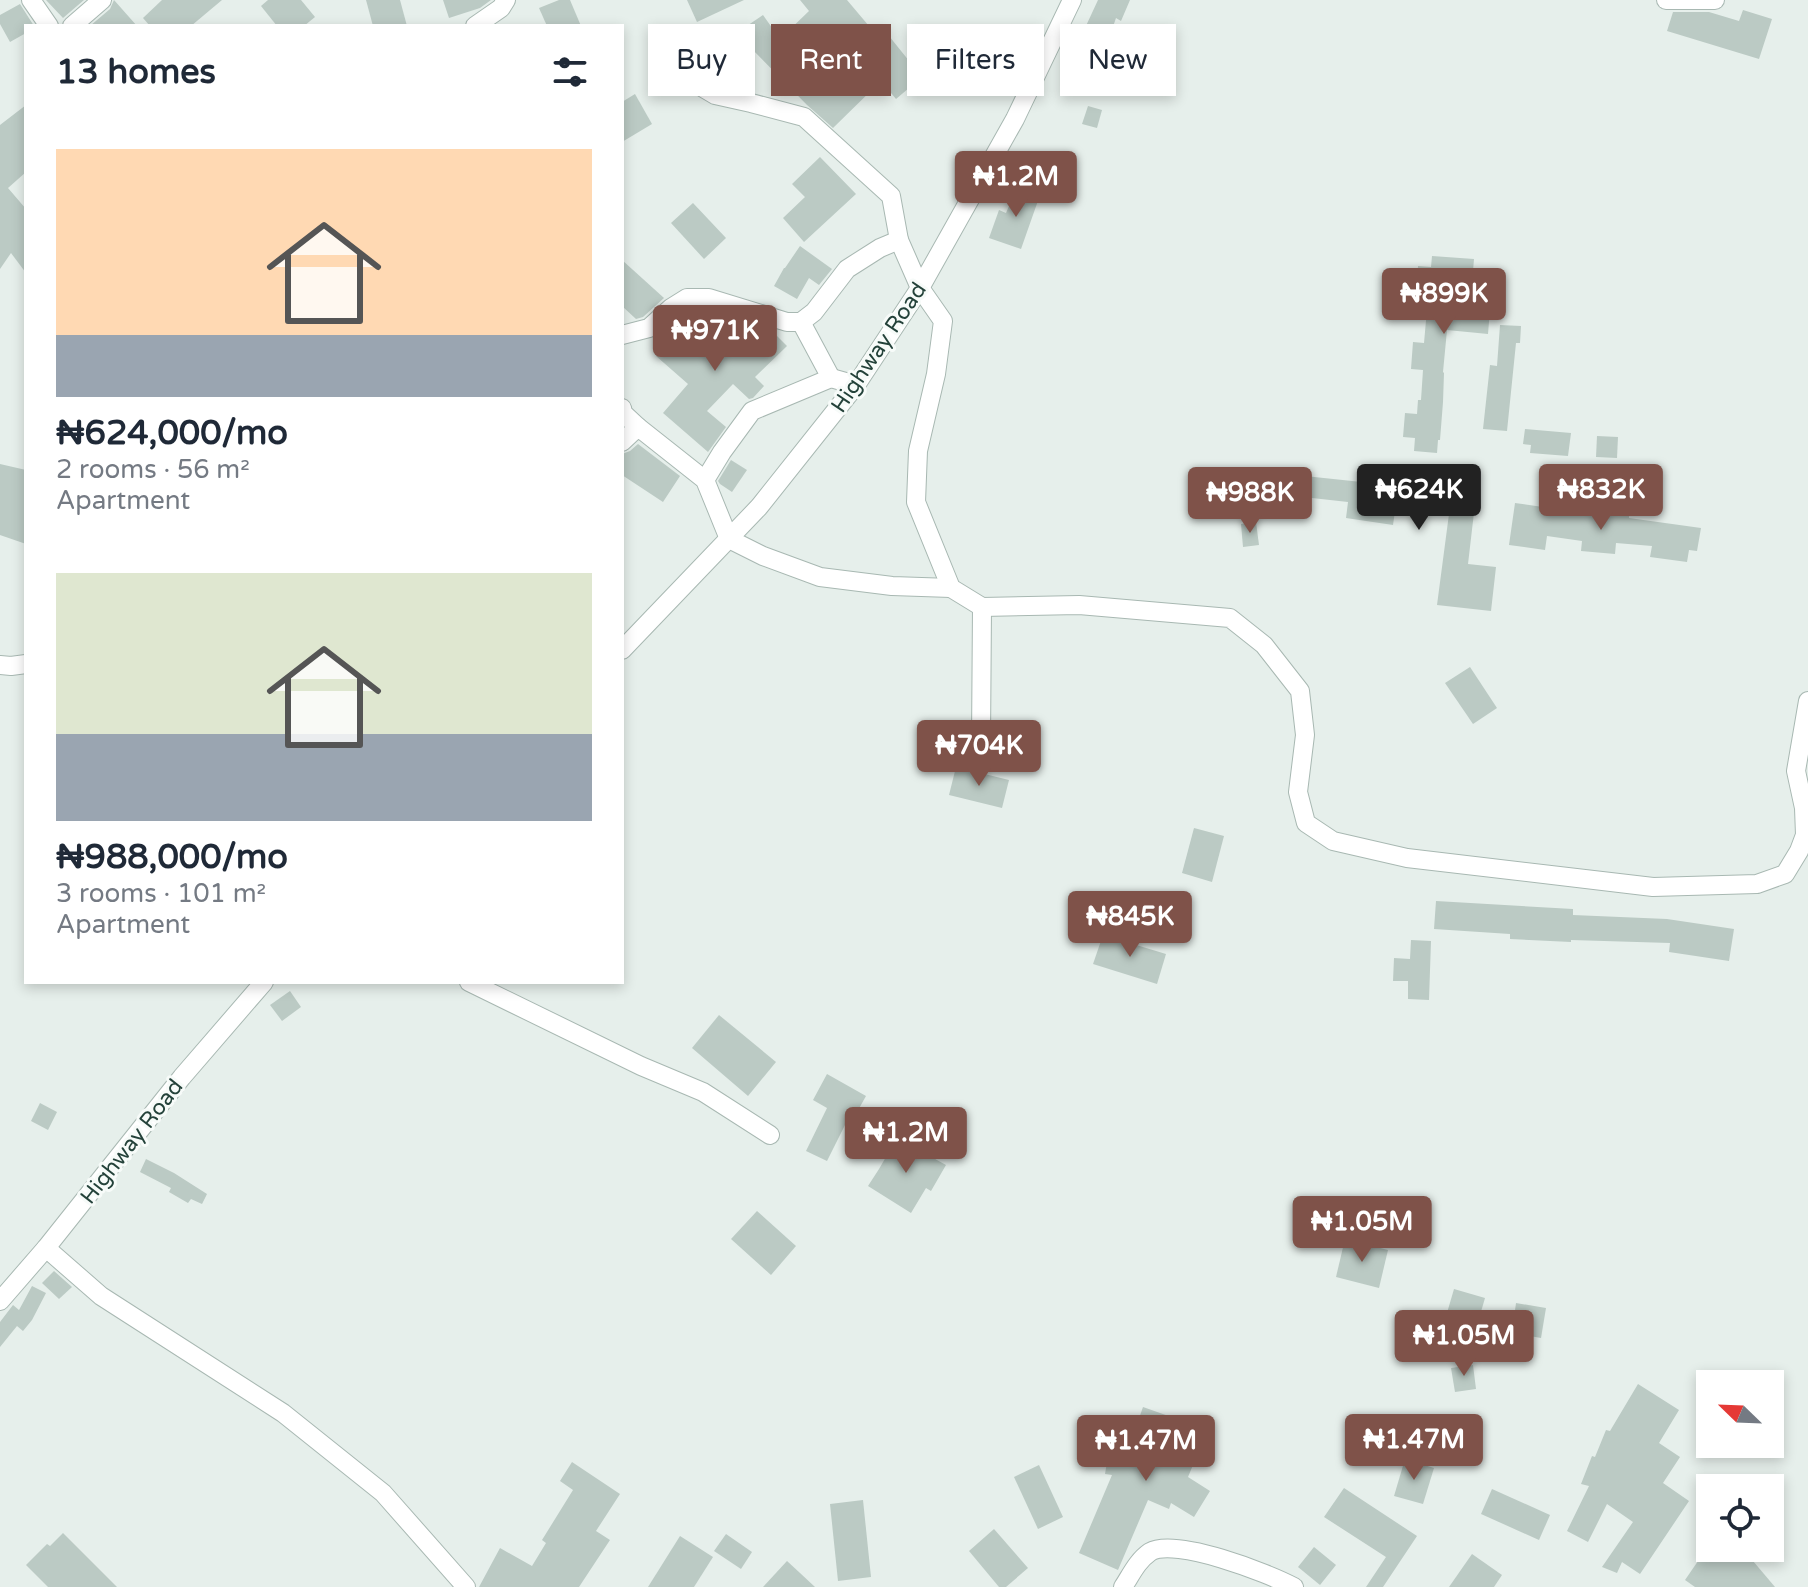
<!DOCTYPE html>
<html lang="en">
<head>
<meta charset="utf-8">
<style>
  :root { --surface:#fff; --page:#f2f2f3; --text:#1f2937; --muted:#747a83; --accent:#7f5249 }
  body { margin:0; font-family:"Varela Round",sans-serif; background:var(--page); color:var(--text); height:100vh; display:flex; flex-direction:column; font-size:30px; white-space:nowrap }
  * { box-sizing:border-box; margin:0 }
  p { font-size:26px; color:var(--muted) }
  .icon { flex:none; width:44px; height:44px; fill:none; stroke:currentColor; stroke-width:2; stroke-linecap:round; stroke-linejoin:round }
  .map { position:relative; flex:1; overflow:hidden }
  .sheet { position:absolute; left:24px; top:24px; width:600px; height:960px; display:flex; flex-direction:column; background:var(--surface); border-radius:0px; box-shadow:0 4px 12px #0003 }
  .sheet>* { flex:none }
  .hud { position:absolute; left:648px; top:24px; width:760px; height:72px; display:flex; gap:16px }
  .needle { width:52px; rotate:293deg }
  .tools { position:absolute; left:1696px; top:1370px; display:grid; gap:16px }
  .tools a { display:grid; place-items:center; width:88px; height:88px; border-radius:0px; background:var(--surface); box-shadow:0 4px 12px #0003; font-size:40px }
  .price { position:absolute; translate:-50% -68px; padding:0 18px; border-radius:8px; background:var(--accent); color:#fff; font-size:26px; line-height:52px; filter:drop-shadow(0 2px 4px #0008) }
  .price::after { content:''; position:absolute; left:50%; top:48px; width:24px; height:18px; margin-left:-12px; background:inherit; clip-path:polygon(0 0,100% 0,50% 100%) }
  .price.active { background:#222; color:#fff }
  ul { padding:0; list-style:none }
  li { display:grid; align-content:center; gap:16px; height:424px; padding:0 32px }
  li span { display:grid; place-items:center; height:248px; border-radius:0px; color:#555 }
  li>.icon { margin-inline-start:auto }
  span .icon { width:144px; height:144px; fill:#fffc; stroke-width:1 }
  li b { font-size:34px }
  h2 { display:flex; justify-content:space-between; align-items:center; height:96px; padding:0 32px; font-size:34px }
  .tag { padding:0 28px; border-radius:0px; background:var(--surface); box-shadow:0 4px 12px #0003; font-size:28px; line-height:72px }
  .tag.active { background:var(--accent); color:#fff }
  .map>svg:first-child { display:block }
  .building { fill:#bbcac4 }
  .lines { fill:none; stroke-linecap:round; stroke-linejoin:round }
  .street-casing { stroke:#a8b8b2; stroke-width:20 }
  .street { stroke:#fff; stroke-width:18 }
  .labels { text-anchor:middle; stroke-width:6; stroke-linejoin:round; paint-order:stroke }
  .street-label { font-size:22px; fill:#24423a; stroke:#f7fbf9 }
</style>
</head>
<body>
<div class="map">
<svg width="1808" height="1587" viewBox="0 0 1808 1587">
  <rect width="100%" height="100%" fill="#e6efeb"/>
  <g class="building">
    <polygon points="46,0 84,0 63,18"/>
    <polygon points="114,0 137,26 90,26 110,9"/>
    <polygon points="162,0 222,0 191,26 150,26 143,18"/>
    <polygon points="268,0 301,0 315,17 304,26 277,26 261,6"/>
    <polygon points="366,0 400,0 407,26 373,26"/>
    <polygon points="443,0 491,0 480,8 449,18"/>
    <polygon points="559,0 570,0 581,26 547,26 539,8"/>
    <polygon points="687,0 744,0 697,22"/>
    <polygon points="800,0 847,0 874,32 881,26 922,77 896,99 881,81 833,128 807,105 751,48 715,73 704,55 763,15 780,39 809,11"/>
    <polygon points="1098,0 1130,0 1121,21 1116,18 1096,77 1078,71 1085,52 1076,49 1083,27 1085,28"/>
    <polygon points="20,4 34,26 26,26 26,33 10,42 0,24 0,15"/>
    <polygon points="1743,10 1772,19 1759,59 1667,31 1673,12 1709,12 1739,21"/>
    <polygon points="635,94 652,124 622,142 622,102"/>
    <polygon points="26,105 26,172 8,188 26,209 26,273 11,253 0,269 0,125"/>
    <polygon points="1088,106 1102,110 1097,128 1082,124"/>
    <polygon points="820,157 856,194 804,242 783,218 805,197 792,184"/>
    <polygon points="1018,185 1040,195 1021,249 989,238 999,210 1006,213"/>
    <polygon points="693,203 726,238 704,259 671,223"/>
    <polygon points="800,246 832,269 819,285 809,278 797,299 774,286 784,268 785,268"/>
    <polygon points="1432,256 1474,259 1473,271 1493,273 1488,334 1447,330 1443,372 1444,373 1443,402 1440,440 1438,440 1437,453 1414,451 1415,438 1403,437 1405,413 1417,414 1418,400 1421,400 1423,370 1411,369 1413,342 1424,343 1428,298 1416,297 1418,266 1431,267"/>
    <polygon points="622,260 664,298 643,317 636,319 622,306"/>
    <polygon points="689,316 722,344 744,321 770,329 787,346 755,377 764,386 753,398 749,399 733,384 707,411 726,427 708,452 663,413 688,384 656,356"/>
    <polygon points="1500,325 1521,326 1520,343 1516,343 1507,431 1483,429 1490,365 1497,366"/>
    <polygon points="1525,429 1571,433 1568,456 1530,453 1531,445 1523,444"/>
    <polygon points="1597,436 1618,437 1617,458 1596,457"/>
    <polygon points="638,444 680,476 663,502 622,475 622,454 630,451"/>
    <polygon points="731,460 747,470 732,492 720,484 718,481"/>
    <polygon points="0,464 26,470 26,544 0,535"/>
    <polygon points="1305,476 1399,486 1426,487 1425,498 1475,504 1468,564 1496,567 1491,611 1437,605 1449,514 1395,511 1393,525 1346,518 1348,502 1303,497"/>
    <polygon points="1515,503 1584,513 1584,511 1629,515 1629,518 1701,528 1697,551 1689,550 1687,562 1650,557 1652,546 1616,543 1615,554 1581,551 1582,541 1547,536 1545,550 1509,545"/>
    <polygon points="1256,522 1259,545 1243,547 1241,524"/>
    <polygon points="1470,667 1497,708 1473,724 1445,683"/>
    <polygon points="956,767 1009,780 1002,808 949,795"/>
    <polygon points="1194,828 1224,836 1212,882 1182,873"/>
    <polygon points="1436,901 1573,909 1573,915 1667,919 1734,929 1729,961 1669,952 1670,943 1571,940 1571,942 1510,939 1510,934 1434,929"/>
    <polygon points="1103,935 1166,954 1157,984 1093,964"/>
    <polygon points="1411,940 1431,941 1429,1000 1408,999 1408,981 1393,981 1394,958 1410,959"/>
    <polygon points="290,991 301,1007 282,1021 270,1005"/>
    <polygon points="719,1015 776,1062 748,1096 692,1048"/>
    <polygon points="827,1074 866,1096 852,1121 848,1119 827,1161 806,1151 827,1108 813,1100"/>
    <polygon points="40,1103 57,1112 48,1130 31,1121"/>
    <polygon points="897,1138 946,1165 931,1191 926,1188 911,1213 868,1186 879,1169"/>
    <polygon points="146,1159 174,1173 207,1194 202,1204 191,1199 188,1203 169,1192 171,1188 140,1172"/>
    <polygon points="757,1211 796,1246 771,1275 731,1239"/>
    <polygon points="1345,1239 1388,1250 1379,1288 1336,1277"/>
    <polygon points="54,1271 72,1287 59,1299 42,1283"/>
    <polygon points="32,1286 46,1293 32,1320 23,1331 17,1326 0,1347 0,1322 13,1305 19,1310"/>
    <polygon points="1454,1289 1485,1298 1473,1339 1442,1330"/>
    <polygon points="1516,1303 1546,1308 1541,1338 1512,1333"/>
    <polygon points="1473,1365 1476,1389 1455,1392 1451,1368"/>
    <polygon points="1638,1384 1679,1410 1659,1443 1680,1457 1663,1483 1689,1501 1640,1574 1622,1562 1617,1573 1602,1567 1633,1522 1607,1504 1588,1542 1567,1531 1589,1486 1581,1484 1592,1456 1595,1457 1606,1430 1610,1431"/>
    <polygon points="1143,1407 1177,1419 1178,1416 1208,1429 1188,1477 1210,1491 1194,1517 1171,1503 1169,1509 1148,1500 1118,1570 1079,1553 1112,1475 1105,1474 1109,1450 1127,1453"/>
    <polygon points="1405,1459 1434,1468 1423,1504 1394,1496"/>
    <polygon points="572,1462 620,1494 596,1531 610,1540 579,1587 479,1587 500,1548 532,1566 546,1543 542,1540 573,1490 560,1481"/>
    <polygon points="1039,1465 1063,1517 1038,1529 1014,1477"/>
    <polygon points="1344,1488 1417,1536 1383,1587 1366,1587 1386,1557 1324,1517"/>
    <polygon points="1492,1489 1550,1515 1539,1540 1481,1514"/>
    <polygon points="863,1500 871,1577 838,1581 830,1504"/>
    <polygon points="994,1529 1028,1568 1006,1587 999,1587 969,1551"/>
    <polygon points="63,1533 117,1587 48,1587 26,1565 47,1544 50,1546"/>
    <polygon points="726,1534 752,1552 741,1569 714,1551"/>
    <polygon points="680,1536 713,1557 694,1587 648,1587"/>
    <polygon points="1314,1547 1336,1565 1320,1585 1298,1567"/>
    <polygon points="1707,1548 1742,1548 1775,1587 1695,1587 1685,1580"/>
    <polygon points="1472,1554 1502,1575 1494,1587 1449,1587"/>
    <polygon points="787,1561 800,1573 815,1587 763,1587"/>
  </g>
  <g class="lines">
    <g class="street-casing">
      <g id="street">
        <polyline points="31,0 49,26"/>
        <polyline points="1666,0 1715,0"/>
        <polyline points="72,26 102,0"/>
        <polyline points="475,26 501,8 506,0"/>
        <polyline points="676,41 676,64 688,79 715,95 751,103 804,117 891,196 899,240 920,288 943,321 936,374 918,451 916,502 951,588 982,607 1079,605 1230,618 1264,645 1300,691 1305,735 1298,792 1306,823 1333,841 1407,858 1653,887 1757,884 1785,874 1799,851 1805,835 1804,808 1796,771 1808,701"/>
        <polyline points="801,322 831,378"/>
        <polyline points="622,335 649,328 671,308 687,298 709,298 787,322 801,322 814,312 847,269 880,248 899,240"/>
        <polyline points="622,408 623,413 638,427"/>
        <polyline points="622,442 638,427 705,480 729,539 763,556 820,577 892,586 951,588"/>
        <polyline points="705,480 722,452 752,411 831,378 856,385"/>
        <polyline points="622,650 759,507 856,385 920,288 1015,119 1072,0"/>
        <polyline points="0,665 11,666 26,664"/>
        <polyline points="981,741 982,607"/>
        <polyline points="469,982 641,1066 703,1092 770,1135"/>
        <polyline points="46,1248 101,1296 283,1413 383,1493 466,1587"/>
        <polyline points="0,1301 46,1248 182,1077 264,982"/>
        <path d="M1123,1587c8,-12 14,-26 27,-35 25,-15 118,21 144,35"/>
      </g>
    </g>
    <use href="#street" class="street"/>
  </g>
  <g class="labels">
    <g class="street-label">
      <text transform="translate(878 347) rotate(-56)" y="8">Highway Road</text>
      <text transform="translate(131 1141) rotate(-52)" y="8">Highway Road</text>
    </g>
  </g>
</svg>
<div class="tools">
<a><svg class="needle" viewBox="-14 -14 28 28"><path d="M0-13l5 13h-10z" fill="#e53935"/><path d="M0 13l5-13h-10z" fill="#747a83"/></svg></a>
<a><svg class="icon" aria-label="locate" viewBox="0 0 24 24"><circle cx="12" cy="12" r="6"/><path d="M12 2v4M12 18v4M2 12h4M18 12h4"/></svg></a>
</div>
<b class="price" style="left:1016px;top:219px">₦1.2M</b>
<b class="price" style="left:1444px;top:336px">₦899K</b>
<b class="price" style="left:715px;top:373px">₦971K</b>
<b class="price active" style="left:1419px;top:532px">₦624K</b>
<b class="price" style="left:1601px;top:532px">₦832K</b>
<b class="price" style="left:1250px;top:535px">₦988K</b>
<b class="price" style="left:979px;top:788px">₦704K</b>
<b class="price" style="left:1130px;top:959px">₦845K</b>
<b class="price" style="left:906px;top:1175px">₦1.2M</b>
<b class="price" style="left:1362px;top:1264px">₦1.05M</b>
<b class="price" style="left:1464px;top:1378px">₦1.05M</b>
<b class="price" style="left:1414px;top:1482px">₦1.47M</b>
<b class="price" style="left:1146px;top:1483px">₦1.47M</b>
<div class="hud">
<a class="tag">Buy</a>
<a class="tag active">Rent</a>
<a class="tag">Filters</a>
<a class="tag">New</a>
</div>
<section class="sheet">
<h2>13 homes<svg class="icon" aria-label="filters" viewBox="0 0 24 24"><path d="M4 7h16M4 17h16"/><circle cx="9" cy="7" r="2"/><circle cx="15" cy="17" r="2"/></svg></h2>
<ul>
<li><span style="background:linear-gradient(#ffd9b3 75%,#9aa5b1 0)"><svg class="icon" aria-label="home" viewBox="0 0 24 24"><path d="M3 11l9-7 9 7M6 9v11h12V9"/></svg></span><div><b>₦624,000/mo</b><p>2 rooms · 56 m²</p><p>Apartment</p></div></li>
<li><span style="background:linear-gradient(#dfe7d0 65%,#9aa5b1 0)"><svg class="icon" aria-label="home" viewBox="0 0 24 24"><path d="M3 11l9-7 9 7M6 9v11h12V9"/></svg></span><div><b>₦988,000/mo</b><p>3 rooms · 101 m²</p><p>Apartment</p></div></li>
</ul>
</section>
</div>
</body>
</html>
